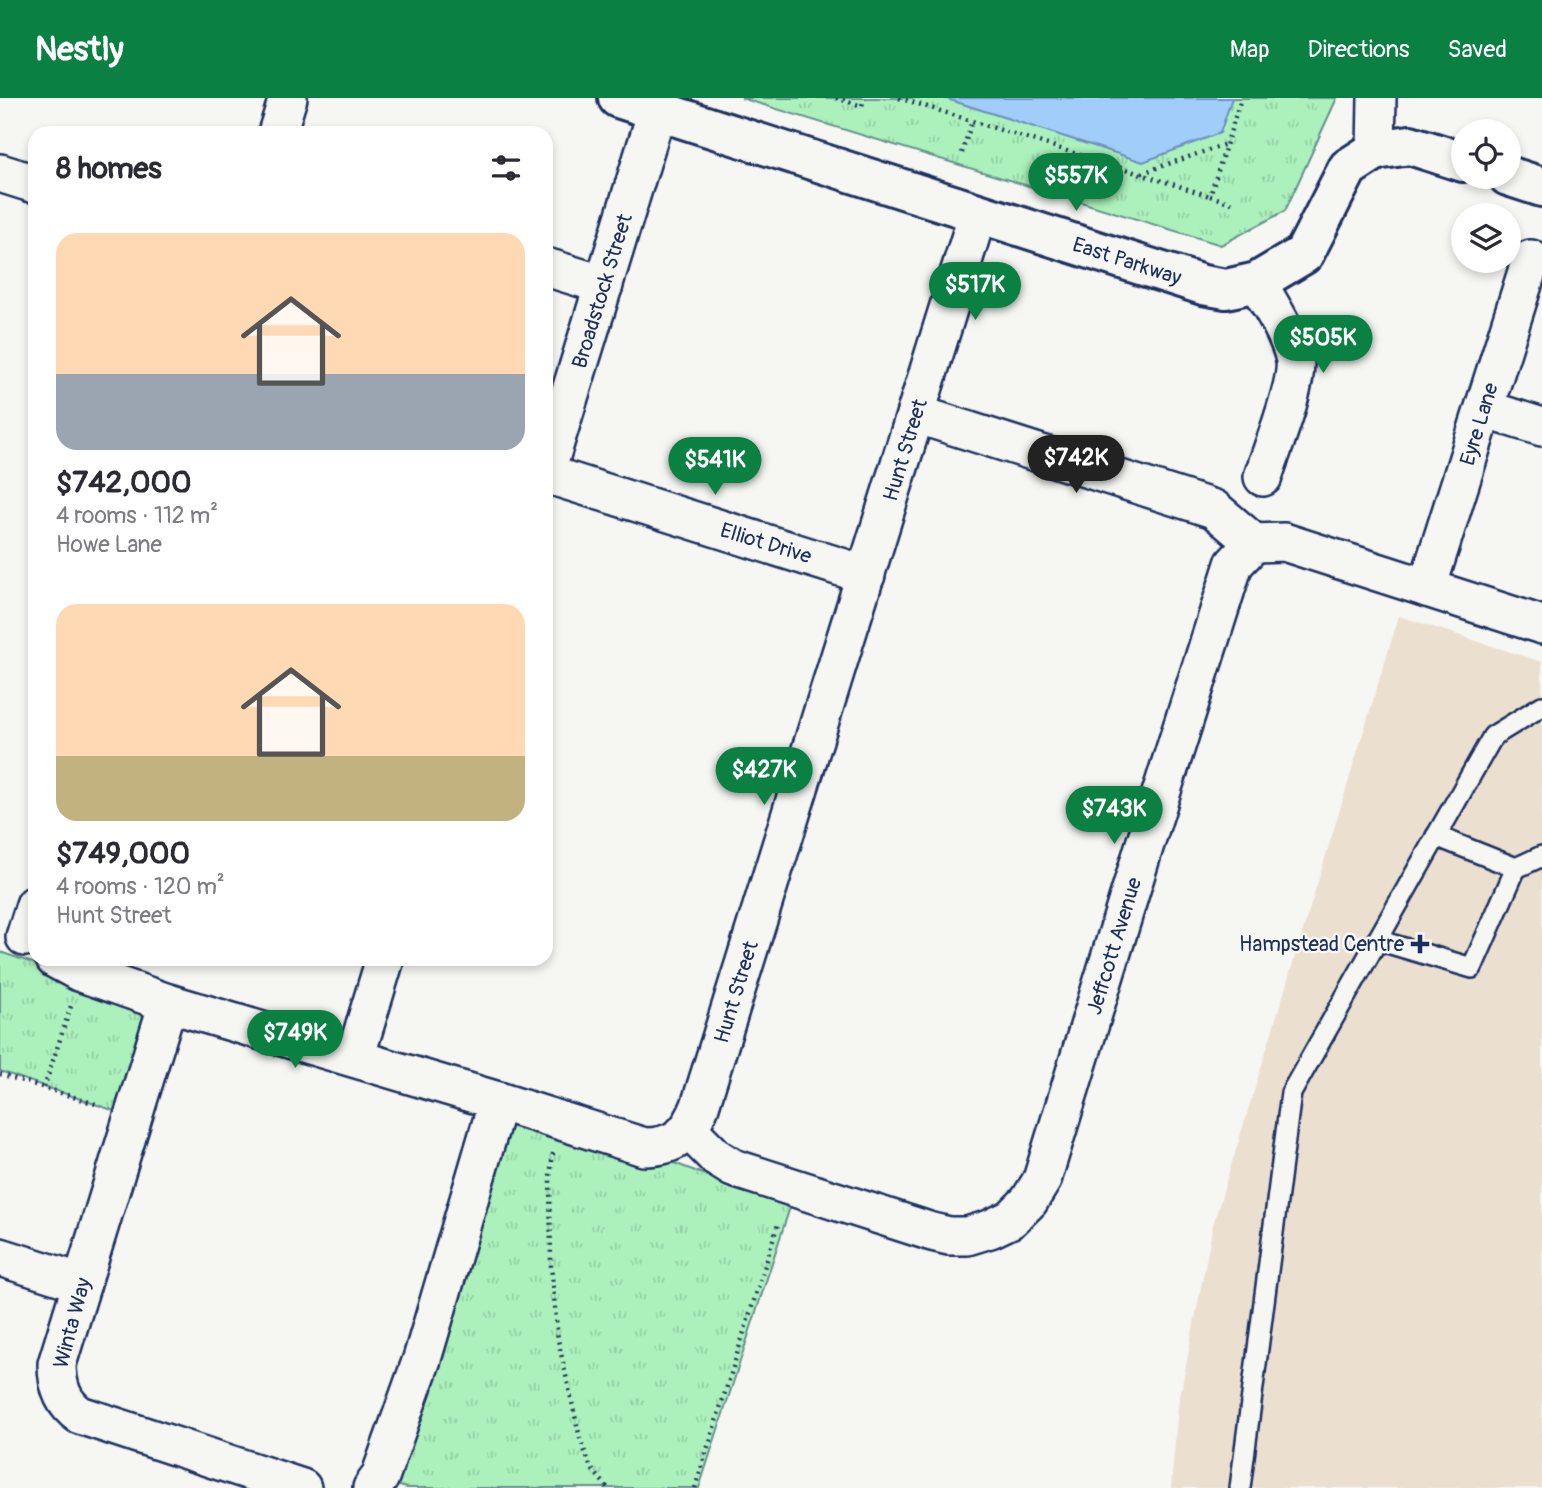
<!DOCTYPE html>
<html lang="en">
<head>
<meta charset="utf-8">
<style>
  :root { --surface:#fff; --page:#f7f7f7; --text:#2b2b33; --muted:#7c7c81; --accent:#0b8043 }
  body { margin:0; font-family:Pangolin,sans-serif; background:var(--page); color:var(--text); height:100vh; display:flex; flex-direction:column; font-size:26px; white-space:nowrap }
  * { box-sizing:border-box; margin:0 }
  p { font-size:23px; color:var(--muted) }
  .icon { flex:none; width:38px; height:38px; fill:none; stroke:currentColor; stroke-width:2; stroke-linecap:round; stroke-linejoin:round }
  .map { position:relative; flex:1; overflow:hidden }
  .sheet { position:absolute; left:28px; top:28px; width:525px; height:840px; display:flex; flex-direction:column; background:var(--surface); border-radius:21px; box-shadow:0 4px 10px #0003 }
  .sheet>* { flex:none }
  .controls { position:absolute; left:1451px; top:21px; display:grid; gap:14px }
  .controls a { display:grid; place-items:center; width:70px; height:70px; border-radius:50%; background:var(--surface); box-shadow:0 4px 10px #0003; font-size:35px }
  .price { position:absolute; translate:-50% -60px; padding:0 16px; border-radius:24px; background:var(--accent); color:#fff; font-size:23px; line-height:46px; filter:drop-shadow(0 2px 4px #0008) }
  .price::after { content:''; position:absolute; left:50%; top:42px; width:21px; height:16px; margin-left:-10px; background:inherit; clip-path:polygon(0 0,100% 0,50% 100%) }
  .price.current { background:#222; color:#fff }
  ul { padding:0; list-style:none }
  li { display:grid; align-content:center; gap:14px; height:371px; padding:0 28px }
  li span { display:grid; place-items:center; height:217px; border-radius:21px; color:#555 }
  li>.icon { margin-inline-start:auto }
  span .icon { width:126px; height:126px; fill:#fffc; stroke-width:1 }
  li b { font-size:30px }
  h2 { display:flex; justify-content:space-between; align-items:center; height:84px; padding:0 28px; font-size:30px }
  header { display:flex; align-items:center; gap:42px; box-sizing:border-box; height:98px; padding:0 35px; background:var(--accent); color:#fff }
  header strong { font-size:33px }
  nav { display:flex; gap:38px; margin-inline-start:auto; font-size:24px }
  .map>svg:first-child { display:block }
  .built { fill:#ebdfd0 }
  .park { fill:url(#park-tufts); stroke:#64908d; stroke-width:2 }
  .water { fill:#a1cdfb; stroke:#6b8ebc; stroke-width:2 }
  .lines { fill:none; stroke-linecap:round; stroke-linejoin:round }
  .service-casing { stroke:#1b2f5e; stroke-width:24 }
  .minor-casing { stroke:#1b2f5e; stroke-width:42 }
  .tertiary-casing { stroke:#1b2f5e; stroke-width:44 }
  .path { stroke:#1b2f5e; stroke-width:4.5; stroke-dasharray:2 5; stroke-linecap:butt }
  .service { stroke:#f6f6f2; stroke-width:19 }
  .minor { stroke:#f6f6f2; stroke-width:37 }
  .tertiary { stroke:#f6f6f2; stroke-width:38 }
  .poi-dot { fill:#1b2f5e; stroke:#f6f6f2; stroke-width:2.5 }
  .labels { text-anchor:middle; stroke-width:5; stroke-linejoin:round; paint-order:stroke }
  .street-label { font-size:21px; fill:#1b2f5e; stroke:#f6f6f2 }
  .poi-label { font-size:21px; fill:#1b2f5e; stroke:#f6f6f2; text-anchor:end }
</style>
</head>
<body>
<header>
<strong>Nestly</strong>
<nav><a>Map</a><a>Directions</a><a>Saved</a></nav>
</header>
<div class="map">
<svg width="1542" height="1390" viewBox="0 0 1542 1390">
  <defs>
    <pattern id="park-tufts" width="24" height="20" patternUnits="userSpaceOnUse" patternTransform="scale(1.75)"><rect width="24" height="20" fill="#acf1bc"/><path d="M3 7l-1-3M5 7V3M7 7l1-3M15 17l-1-3M17 17v-4M19 17l1-3" fill="none" stroke="#93cfa4"/></pattern>
  </defs>
  <rect width="100%" height="100%" fill="#f6f6f2"/>
  <filter id="ink" filterUnits="userSpaceOnUse"><feTurbulence type="fractalNoise" baseFrequency=".0143" numOctaves="2"/><feDisplacementMap in="SourceGraphic" scale="14" xChannelSelector="R" yChannelSelector="G"/><feConvolveMatrix kernelMatrix="1 2 1 2 8 2 1 2 1" color-interpolation-filters="sRGB"/></filter>
  <g filter="url(#ink)">
    <polygon class="built" points="1399,518 1542,564 1542,1390 1171,1390 1178,1309 1213,1127"/>
    <g class="park">
      <polygon points="741,0 1337,0 1285,113 1221,147"/>
      <polygon points="0,854 166,910 132,1019 0,973"/>
      <polygon points="503,1000 790,1109 699,1390 407,1390 388,1385"/>
    </g>
    <polygon class="water" points="944,0 1232,0 1220,35 1143,64"/>
    <g class="lines">
      <g class="service-casing">
        <g id="service">
          <polyline points="1516,770 1542,758"/>
          <polyline points="1377,842 1472,870 1516,770 1436,738"/>
          <polyline points="1240,1390 1291,995 1493,638 1542,608"/>
        </g>
      </g>
      <g class="minor-casing">
        <g id="minor">
          <polyline points="277,35 288,0"/>
          <polyline points="1376,52 1377,0"/>
          <polyline points="0,75 35,86"/>
          <polyline points="546,169 604,187"/>
          <path d="M1257,184c13,23 30,48 37,74 7,23 -23,95 -31,121"/>
          <polyline points="1484,311 1542,329"/>
          <polyline points="916,316 1214,411 1254,445"/>
          <polyline points="546,374 657,13"/>
          <polyline points="546,376 866,477"/>
          <polyline points="1427,490 1531,161"/>
          <polyline points="25,839 35,807"/>
          <path d="M55,861l24,13 89,31 330,98 146,46c32,0 45,-13 56,-41l278,-893"/>
          <path d="M168,905l-111,361c0,21 5,39 23,51l222,73"/>
          <polyline points="355,960 385,861"/>
          <polyline points="689,1032 717,1060 733,1070 932,1134 949,1138 967,1138 990,1131 1011,1121 1029,1103 1042,1082 1145,746 1234,466 1254,445 1284,444 1542,527"/>
          <polyline points="0,1159 82,1185"/>
          <polyline points="372,1390 380,1379 422,1261 498,1003"/>
        </g>
      </g>
      <g class="tertiary-casing">
        <g id="tertiary">
          <polyline points="618,0 1203,187 1226,191 1257,184 1304,156 1348,70 1376,52 1410,47 1463,64"/>
          <polyline points="1508,78 1542,89"/>
        </g>
      </g>
      <g class="path">
        <polyline points="836,0 862,8 864,0"/>
        <polyline points="899,0 1210,98"/>
        <polyline points="962,55 972,23"/>
        <polyline points="1142,75 1226,46"/>
        <polyline points="1232,105 1210,98 1241,0"/>
        <polyline points="0,976 99,1007"/>
        <polyline points="44,990 71,908"/>
        <polyline points="553,1055 550,1078 551,1167 558,1242 580,1340 591,1370 608,1390"/>
        <polyline points="695,1390 778,1126"/>
      </g>
      <use href="#service" class="service"/>
      <use href="#minor" class="minor"/>
      <use href="#tertiary" class="tertiary"/>
    </g>
  </g>
  <path class="poi-dot" d="M1416.5 835.5h7v7h7v7h-7v7h-7v-7h-7v-7h7z"/>
  <g class="labels">
    <g class="street-label">
      <text transform="translate(1127 163) rotate(18)" y="7">East Parkway</text>
      <text transform="translate(602 193) rotate(-73)" y="7">Broadstock Street</text>
      <text transform="translate(1479 326) rotate(-73)" y="7">Eyre Lane</text>
      <text transform="translate(905 352) rotate(-73)" y="7">Hunt Street</text>
      <text transform="translate(766 445) rotate(17)" y="7">Elliot Drive</text>
      <text transform="translate(1114 848) rotate(-73)" y="7">Jeffcott Avenue</text>
      <text transform="translate(736 894) rotate(-73)" y="7">Hunt Street</text>
      <text transform="translate(72 1225) rotate(-75)" y="7">Winta Way</text>
    </g>
    <g class="poi-label">
      <text x="1404" y="853">Hampstead Centre</text>
    </g>
  </g>
</svg>
<div class="controls">
<a><svg class="icon" aria-label="locate" viewBox="0 0 24 24"><circle cx="12" cy="12" r="6"/><path d="M12 2v4M12 18v4M2 12h4M18 12h4"/></svg></a>
<a><svg class="icon" aria-label="layers" viewBox="0 0 24 24"><path d="M12 4l9 5-9 5-9-5zM3 14l9 5 9-5"/></svg></a>
</div>
<b class="price" style="left:1076px;top:115px">$557K</b>
<b class="price" style="left:975px;top:224px">$517K</b>
<b class="price" style="left:1323px;top:277px">$505K</b>
<b class="price current" style="left:1076px;top:397px">$742K</b>
<b class="price" style="left:715px;top:399px">$541K</b>
<b class="price" style="left:764px;top:709px">$427K</b>
<b class="price" style="left:1114px;top:748px">$743K</b>
<b class="price" style="left:295px;top:972px">$749K</b>
<section class="sheet">
<h2>8 homes<svg class="icon" aria-label="filters" viewBox="0 0 24 24"><path d="M4 7h16M4 17h16"/><circle cx="9" cy="7" r="2"/><circle cx="15" cy="17" r="2"/></svg></h2>
<ul>
<li><span style="background:linear-gradient(#ffd9b3 65%,#9aa5b1 0)"><svg class="icon" aria-label="home" viewBox="0 0 24 24"><path d="M3 11l9-7 9 7M6 9v11h12V9"/></svg></span><div><b>$742,000</b><p>4 rooms · 112 m²</p><p>Howe Lane</p></div></li>
<li><span style="background:linear-gradient(#ffd9b3 70%,#c2b280 0)"><svg class="icon" aria-label="home" viewBox="0 0 24 24"><path d="M3 11l9-7 9 7M6 9v11h12V9"/></svg></span><div><b>$749,000</b><p>4 rooms · 120 m²</p><p>Hunt Street</p></div></li>
</ul>
</section>
</div>
</body>
</html>
